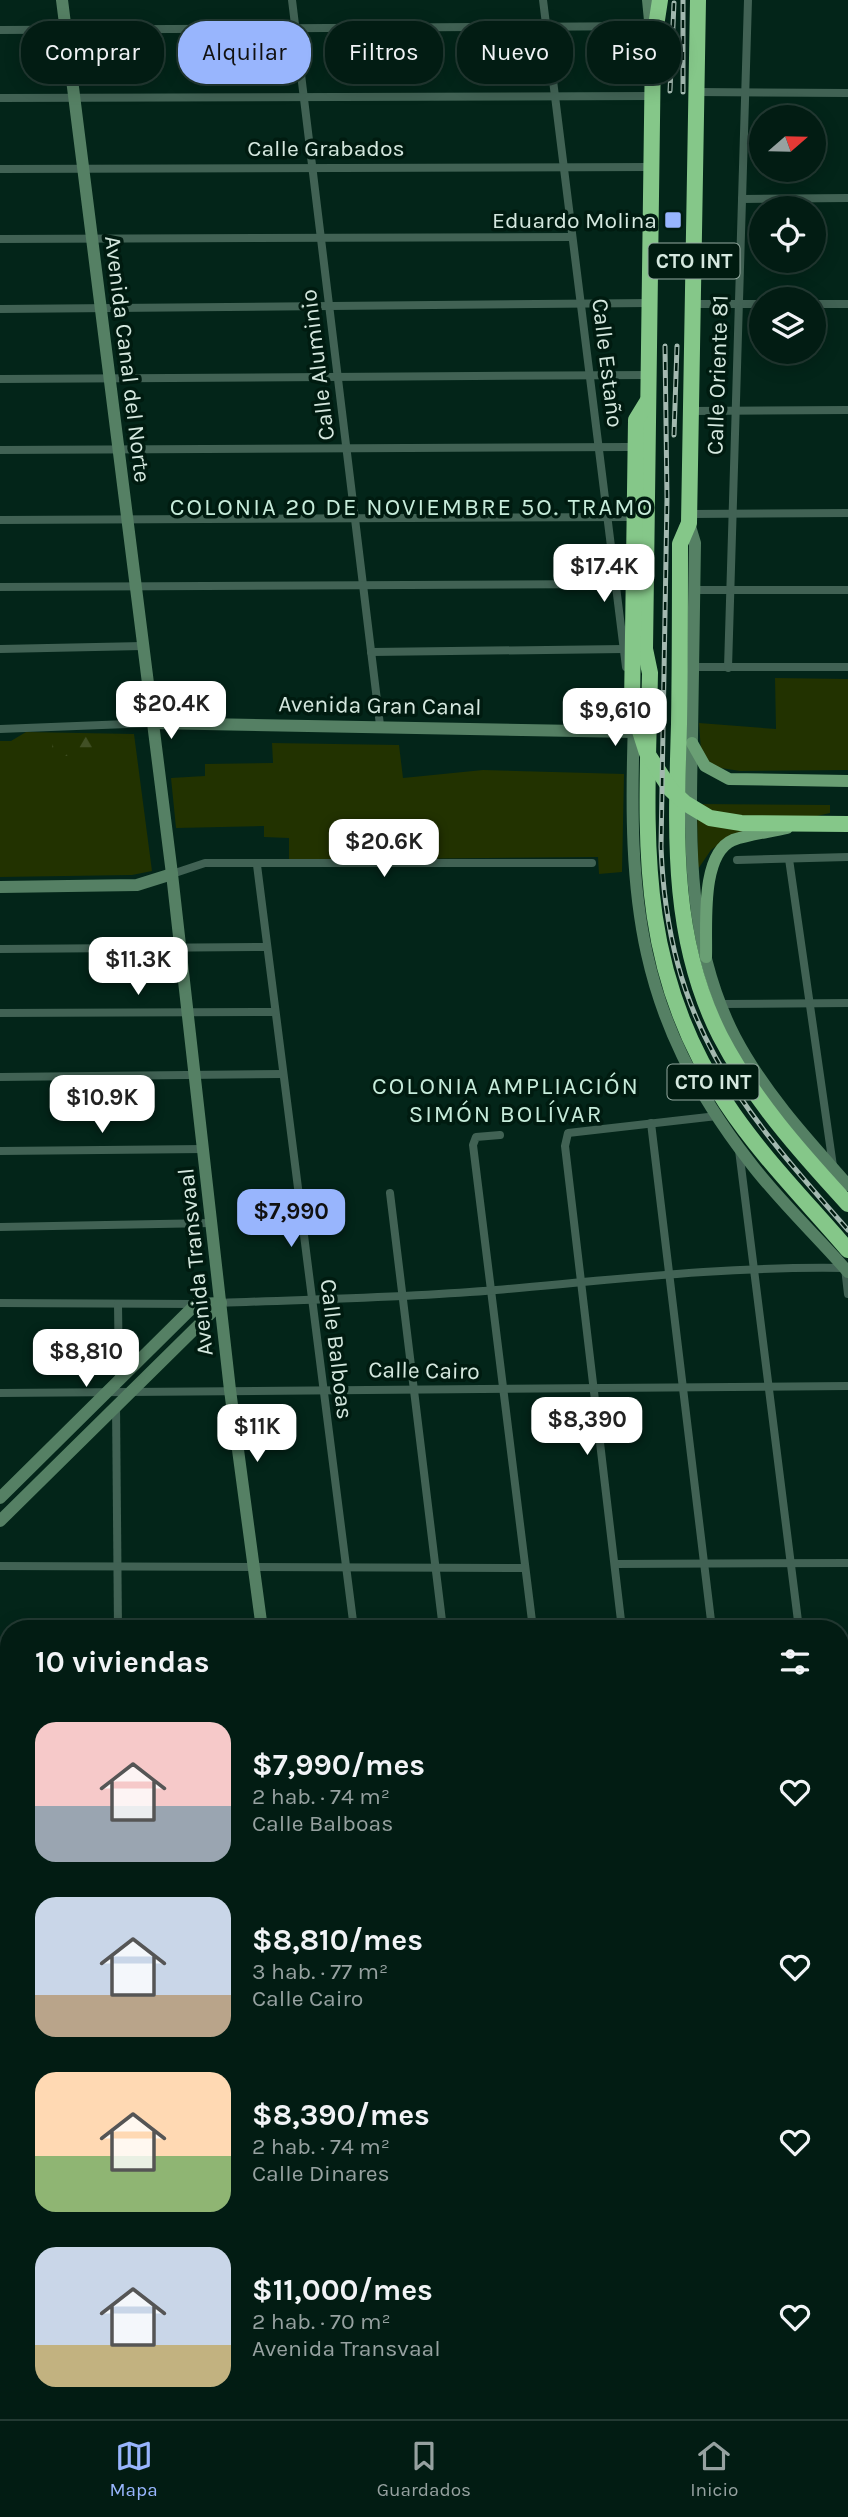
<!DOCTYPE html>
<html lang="es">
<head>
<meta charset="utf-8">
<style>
  :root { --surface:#021c13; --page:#0c251c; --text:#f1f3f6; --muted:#96a1a0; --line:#233a33; --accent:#98b5fd }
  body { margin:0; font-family:Karla,sans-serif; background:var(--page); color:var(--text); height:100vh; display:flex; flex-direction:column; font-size:26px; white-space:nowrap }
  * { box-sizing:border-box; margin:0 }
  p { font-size:23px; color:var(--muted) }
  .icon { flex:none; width:38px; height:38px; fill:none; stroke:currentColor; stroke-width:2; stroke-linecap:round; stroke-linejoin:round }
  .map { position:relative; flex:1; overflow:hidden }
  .drawer { position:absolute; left:0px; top:1620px; width:849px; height:800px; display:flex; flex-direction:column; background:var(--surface); border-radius:28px 28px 0 0; box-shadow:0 4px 18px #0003,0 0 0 2px var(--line) }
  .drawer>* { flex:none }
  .banner { position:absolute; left:21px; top:21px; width:807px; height:63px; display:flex; gap:14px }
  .needle { width:46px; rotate:70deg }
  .tools { position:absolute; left:749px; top:105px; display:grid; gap:14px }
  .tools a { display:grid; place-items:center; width:77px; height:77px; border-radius:50%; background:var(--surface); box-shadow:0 4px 18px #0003,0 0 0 2px var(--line); font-size:35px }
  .price { position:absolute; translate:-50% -60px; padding:0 16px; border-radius:14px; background:#fff; color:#222; font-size:23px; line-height:46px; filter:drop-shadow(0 2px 4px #0008) }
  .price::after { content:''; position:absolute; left:50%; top:42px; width:21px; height:16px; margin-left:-10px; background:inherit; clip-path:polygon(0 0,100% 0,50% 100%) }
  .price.active { background:var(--accent); color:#111 }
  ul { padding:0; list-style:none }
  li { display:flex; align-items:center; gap:21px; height:175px; padding:0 35px }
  li span { display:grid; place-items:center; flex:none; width:196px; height:140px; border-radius:21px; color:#555 }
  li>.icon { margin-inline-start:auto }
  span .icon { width:84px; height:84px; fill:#fffc; stroke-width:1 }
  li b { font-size:30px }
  h2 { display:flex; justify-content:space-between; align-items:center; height:84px; padding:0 35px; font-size:30px }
  .chip { padding:0 24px; border-radius:28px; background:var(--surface); box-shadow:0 4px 18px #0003,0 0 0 2px var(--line); font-size:24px; line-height:63px }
  .chip.active { background:var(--accent); color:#111 }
  .tab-bar { display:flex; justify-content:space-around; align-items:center; height:98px; border-top:2px solid var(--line); background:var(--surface); font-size:19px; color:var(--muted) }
  .tab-bar a { display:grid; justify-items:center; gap:4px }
  .tab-bar .active { color:var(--accent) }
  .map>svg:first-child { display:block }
  .green { fill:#223200 }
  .forest { fill:url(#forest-firs) }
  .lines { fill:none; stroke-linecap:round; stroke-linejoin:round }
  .street { stroke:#416254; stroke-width:8 }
  .secondary { stroke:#558064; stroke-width:12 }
  .primary { stroke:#6a9f74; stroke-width:12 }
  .highway { stroke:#85c789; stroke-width:16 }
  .rail-casing { stroke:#a3b9b0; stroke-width:5 }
  .rail { stroke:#001b10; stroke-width:2.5; stroke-dasharray:8; stroke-linecap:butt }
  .poi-dot { fill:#98b5fd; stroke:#001b10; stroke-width:2.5 }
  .labels { text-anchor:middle; stroke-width:7; stroke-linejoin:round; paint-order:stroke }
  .shield { fill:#001b10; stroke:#95aaa1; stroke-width:2 }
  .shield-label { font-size:21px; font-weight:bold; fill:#d5e8df }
  .street-label { font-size:23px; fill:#d5e8df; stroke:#001b10 }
  .poi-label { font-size:23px; fill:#d5e8df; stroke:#001b10; text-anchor:end }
  .neighbourhood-label { font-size:24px; letter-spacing:2px; fill:#c7ecdb; stroke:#001b10 }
</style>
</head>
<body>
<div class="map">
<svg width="848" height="2419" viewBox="0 0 848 2419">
  <defs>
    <pattern id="forest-firs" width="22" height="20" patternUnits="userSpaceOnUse" patternTransform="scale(1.75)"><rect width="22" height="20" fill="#223200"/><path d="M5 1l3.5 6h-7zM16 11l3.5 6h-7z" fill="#415025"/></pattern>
  </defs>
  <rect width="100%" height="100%" fill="#032519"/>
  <g class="green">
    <polygon points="775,678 848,679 848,770 740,771 702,765 699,723 776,729"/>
    <polygon points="26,732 134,734 152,871 132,875 0,877 0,741 11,741"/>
    <polygon points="272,743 399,745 403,778 483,770 624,774 622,872 599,874 598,857 289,860 289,838 264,837 264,826 176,828 171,778 205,776 205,764 273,763"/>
    <polygon points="697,804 830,805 830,813 730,836 711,850 698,869"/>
  </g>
  <polygon class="forest" points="52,734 102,734 102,749 92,756 52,756"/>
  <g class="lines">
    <g class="street">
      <polyline points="292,0 380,725"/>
      <polyline points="543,0 626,667"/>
      <polyline points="0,30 651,26"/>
      <polyline points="696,92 848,93"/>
      <polyline points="0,98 652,96"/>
      <polyline points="0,169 651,167"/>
      <polyline points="742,199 848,198"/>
      <polyline points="0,239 572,237"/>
      <polyline points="693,304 761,304"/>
      <polyline points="814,304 848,304"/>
      <polyline points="0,309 649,303"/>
      <polyline points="0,379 648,375"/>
      <polyline points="691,411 848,410"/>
      <polyline points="0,450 630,447"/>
      <polyline points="690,514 848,513"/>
      <polyline points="0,520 631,517"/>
      <polyline points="0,587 616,584"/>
      <polyline points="694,590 848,590"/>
      <polyline points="0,649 143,646"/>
      <polyline points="371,652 624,649"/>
      <polyline points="693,667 848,667"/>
      <polyline points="728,668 748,0"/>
      <polyline points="0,729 153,723"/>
      <polyline points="789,859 833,1166"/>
      <polyline points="737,860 848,857"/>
      <polyline points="257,865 354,1629"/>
      <polyline points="172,874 205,863 592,863"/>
      <polyline points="0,949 267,947"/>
      <polyline points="721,1004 848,1003"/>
      <polyline points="0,1013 275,1012"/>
      <polyline points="0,1077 283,1074"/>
      <polyline points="651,1123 712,1629"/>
      <polyline points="500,1135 476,1137 473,1145 533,1629"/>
      <polyline points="739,1150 799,1629"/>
      <polyline points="0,1151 204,1149"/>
      <polyline points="390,1193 443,1629"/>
      <polyline points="0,1227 212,1223"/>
      <polyline points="0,1303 196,1304"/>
      <path d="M221,1303c91,-4 183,-5 275,-13 115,-10 232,-24 349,-22l3,26"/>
      <polyline points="118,1304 119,1381"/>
      <polyline points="0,1393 848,1386"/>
      <polyline points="116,1405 118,1629"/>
      <polyline points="615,1564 848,1563"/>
      <polyline points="0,1566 525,1568"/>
      <polyline points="622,1629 565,1146 568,1133 717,1116"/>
      <polyline points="0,1768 9,1777"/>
      <polyline points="840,1933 848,1933"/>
      <polyline points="0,1938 9,1938"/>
      <polyline points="840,2108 848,2108"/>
      <polyline points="0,2114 9,2114"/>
      <polyline points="840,2187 843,2419"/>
      <polyline points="0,2292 9,2291"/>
      <polyline points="123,2412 123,2419"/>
      <polyline points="404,2412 405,2419"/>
      <polyline points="494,2412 494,2419"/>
      <polyline points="577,2412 577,2419"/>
      <polyline points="666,2412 666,2419"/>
      <polyline points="29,2419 33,2412"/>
      <polyline points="754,2419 754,2412"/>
    </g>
    <g class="secondary">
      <polyline points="62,0 172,874 230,1390 262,1629"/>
      <polyline points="648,0 651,31"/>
      <path d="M689,523l6,20c-1,64 -2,128 -3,192 -2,104 -6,207 43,302 29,55 72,102 113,148"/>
      <path d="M634,722c-6,178 2,293 115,439 30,40 67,74 99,111"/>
      <polyline points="153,723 634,732"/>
      <polyline points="0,887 137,885 172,874"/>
      <polyline points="0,1498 196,1304 221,1303"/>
      <polyline points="0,1521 221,1303"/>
      <polyline points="840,1741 848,1741"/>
      <polyline points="0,1745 9,1745"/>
      <polyline points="840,1756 848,1755"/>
      <polyline points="0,1761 9,1761"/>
      <polyline points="0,1984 9,1993"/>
      <polyline points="0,2004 9,2013"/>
      <polyline points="300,2412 300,2419"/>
    </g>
    <g class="primary">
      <polyline points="692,743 705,766 729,779 848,781"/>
      <path d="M706,957c1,-31 -6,-103 27,-117 17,-6 37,-8 54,-12"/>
    </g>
    <g class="highway">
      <path d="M660,0l-7,46 -8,603 5,24c-3,158 -17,291 76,430 35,53 81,99 122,147"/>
      <path d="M698,0l-9,523 -9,21c0,60 0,120 -1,180 -3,108 -9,213 41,312 32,62 81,117 128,168"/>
      <polyline points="647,402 636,420 632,706 647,753 671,790 685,803 710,818 741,823 848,824"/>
    </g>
    <g class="rail-casing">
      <g id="rail">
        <polyline points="670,91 674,3"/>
        <polyline points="683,92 683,0"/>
        <path d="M665,346l2,153 -6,348c7,176 76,257 187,383"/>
        <polyline points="674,435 677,346"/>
      </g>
    </g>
    <use href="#rail" class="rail"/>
  </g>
  <rect class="poi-dot" x="664" y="211" width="18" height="18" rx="3.5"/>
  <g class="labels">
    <g class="shield">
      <rect x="648.5" y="243.5" width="91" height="35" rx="5"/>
      <rect x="667.5" y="1064.5" width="91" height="35" rx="5"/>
    </g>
    <g class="shield-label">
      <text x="694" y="268">CTO INT</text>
      <text x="713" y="1089">CTO INT</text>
    </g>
    <g class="street-label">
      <text x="326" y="156">Calle Grabados</text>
      <text transform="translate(128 359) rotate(83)" y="8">Avenida Canal del Norte</text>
      <text transform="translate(608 363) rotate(83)" y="8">Calle Estaño</text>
      <text transform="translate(317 365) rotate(-97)" y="8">Calle Aluminio</text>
      <text transform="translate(717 375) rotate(-88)" y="8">Calle Oriente 81</text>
      <text transform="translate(380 705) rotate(1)" y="8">Avenida Gran Canal</text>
      <text transform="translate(195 1262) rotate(-96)" y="8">Avenida Transvaal</text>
      <text transform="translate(337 1349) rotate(83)" y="8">Calle Balboas</text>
      <text transform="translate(424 1370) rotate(1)" y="8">Calle Cairo</text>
    </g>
    <g class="poi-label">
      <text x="657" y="228">Eduardo Molina</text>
    </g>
    <g class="neighbourhood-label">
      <text x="412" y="515">COLONIA 20 DE NOVIEMBRE 5O. TRAMO</text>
      <text x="506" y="1094">COLONIA AMPLIACIÓN<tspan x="506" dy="28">SIMÓN BOLÍVAR</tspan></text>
    </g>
  </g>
</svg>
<div class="tools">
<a><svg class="needle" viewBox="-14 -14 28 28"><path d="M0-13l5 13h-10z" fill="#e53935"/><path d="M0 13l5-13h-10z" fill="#96a1a0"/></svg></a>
<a><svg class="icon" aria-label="locate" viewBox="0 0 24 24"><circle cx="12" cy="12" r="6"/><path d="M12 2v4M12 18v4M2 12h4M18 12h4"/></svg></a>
<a><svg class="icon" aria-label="layers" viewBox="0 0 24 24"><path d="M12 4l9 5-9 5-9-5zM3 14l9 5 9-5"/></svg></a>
</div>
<b class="price" style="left:604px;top:604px">$17.4K</b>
<b class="price" style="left:171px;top:741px">$20.4K</b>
<b class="price" style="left:615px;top:748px">$9,610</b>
<b class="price" style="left:384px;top:879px">$20.6K</b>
<b class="price" style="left:138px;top:997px">$11.3K</b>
<b class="price" style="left:102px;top:1135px">$10.9K</b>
<b class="price active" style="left:291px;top:1249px">$7,990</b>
<b class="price" style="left:86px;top:1389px">$8,810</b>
<b class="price" style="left:587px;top:1457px">$8,390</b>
<b class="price" style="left:257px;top:1464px">$11K</b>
<div class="banner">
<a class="chip">Comprar</a>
<a class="chip active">Alquilar</a>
<a class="chip">Filtros</a>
<a class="chip">Nuevo</a>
<a class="chip">Piso</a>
</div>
<section class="drawer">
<h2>10 viviendas<svg class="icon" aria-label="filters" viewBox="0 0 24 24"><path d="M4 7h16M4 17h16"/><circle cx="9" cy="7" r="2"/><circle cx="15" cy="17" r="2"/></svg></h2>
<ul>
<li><span style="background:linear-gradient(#f6c9c9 60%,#9aa5b1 0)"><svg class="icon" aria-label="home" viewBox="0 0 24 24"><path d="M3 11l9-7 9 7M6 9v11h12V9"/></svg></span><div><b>$7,990/mes</b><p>2 hab. · 74 m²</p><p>Calle Balboas</p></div><svg class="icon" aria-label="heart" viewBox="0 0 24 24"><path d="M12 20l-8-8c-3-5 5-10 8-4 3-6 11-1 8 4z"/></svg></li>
<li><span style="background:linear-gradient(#c9d6e8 70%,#b9a48a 0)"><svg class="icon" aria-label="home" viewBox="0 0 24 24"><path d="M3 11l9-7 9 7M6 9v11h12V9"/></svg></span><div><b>$8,810/mes</b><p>3 hab. · 77 m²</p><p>Calle Cairo</p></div><svg class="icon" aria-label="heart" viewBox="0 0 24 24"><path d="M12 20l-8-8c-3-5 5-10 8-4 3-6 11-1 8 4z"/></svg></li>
<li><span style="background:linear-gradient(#ffd9b3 60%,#8fb573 0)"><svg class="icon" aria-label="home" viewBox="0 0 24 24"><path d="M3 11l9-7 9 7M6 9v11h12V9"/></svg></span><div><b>$8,390/mes</b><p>2 hab. · 74 m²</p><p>Calle Dinares</p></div><svg class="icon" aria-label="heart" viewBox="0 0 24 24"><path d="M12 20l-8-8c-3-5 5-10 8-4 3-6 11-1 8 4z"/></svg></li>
<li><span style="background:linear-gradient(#c9d6e8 70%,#c2b280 0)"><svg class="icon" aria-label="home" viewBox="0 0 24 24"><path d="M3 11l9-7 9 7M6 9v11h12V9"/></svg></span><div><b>$11,000/mes</b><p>2 hab. · 70 m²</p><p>Avenida Transvaal</p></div><svg class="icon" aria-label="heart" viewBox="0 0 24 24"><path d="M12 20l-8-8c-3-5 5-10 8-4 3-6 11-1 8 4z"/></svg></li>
</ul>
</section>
</div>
<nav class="tab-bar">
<a class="active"><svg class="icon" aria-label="map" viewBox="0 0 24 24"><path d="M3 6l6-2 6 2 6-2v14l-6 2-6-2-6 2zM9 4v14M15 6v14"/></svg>Mapa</a>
<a><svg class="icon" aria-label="saved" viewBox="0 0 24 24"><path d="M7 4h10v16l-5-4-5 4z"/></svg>Guardados</a>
<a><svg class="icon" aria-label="home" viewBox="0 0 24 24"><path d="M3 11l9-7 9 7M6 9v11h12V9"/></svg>Inicio</a>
</nav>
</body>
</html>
